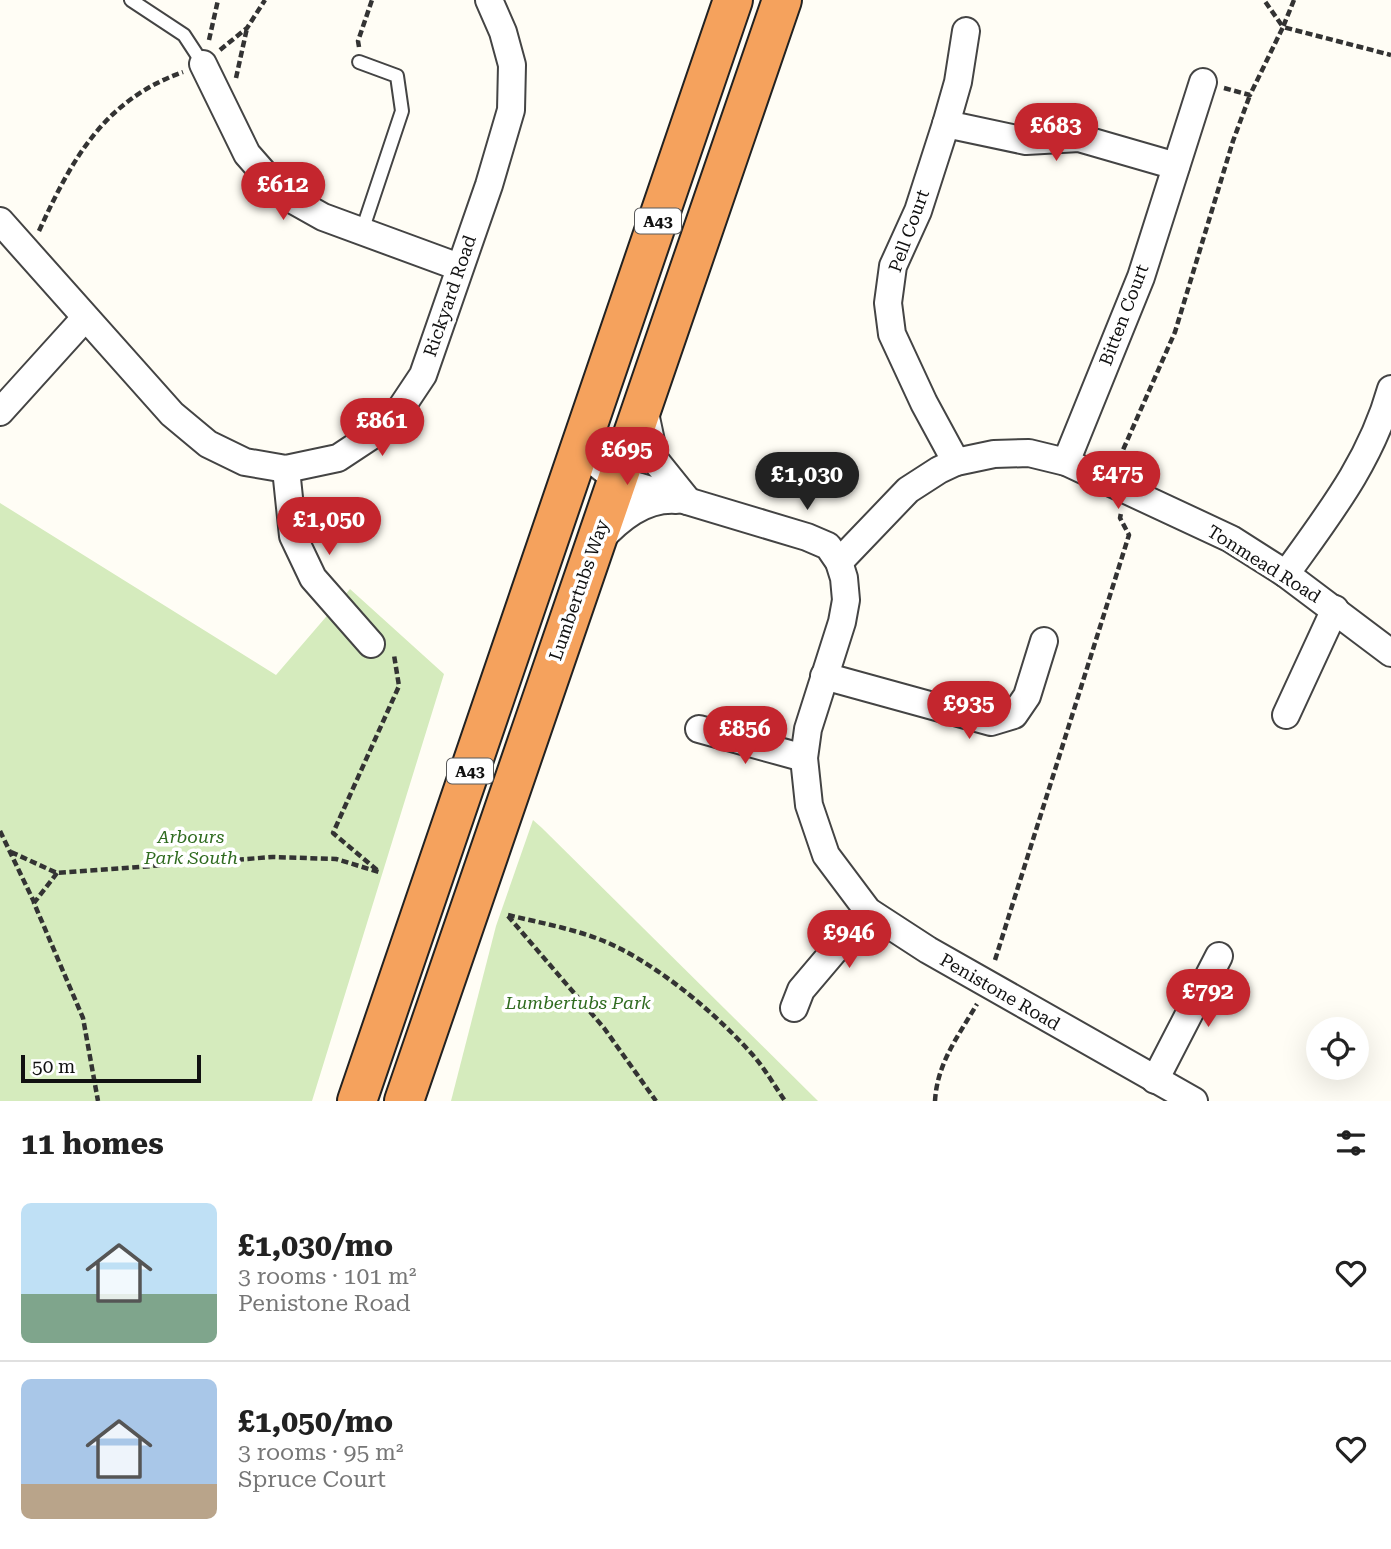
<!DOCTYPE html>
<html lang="en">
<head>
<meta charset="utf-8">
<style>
  :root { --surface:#fff; --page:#f2f2f2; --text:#222; --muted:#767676; --line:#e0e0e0; --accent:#c4262e }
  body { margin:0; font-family:"Roboto Serif",serif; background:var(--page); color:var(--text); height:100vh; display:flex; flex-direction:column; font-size:26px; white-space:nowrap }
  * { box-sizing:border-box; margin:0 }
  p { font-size:23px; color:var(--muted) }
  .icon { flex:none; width:38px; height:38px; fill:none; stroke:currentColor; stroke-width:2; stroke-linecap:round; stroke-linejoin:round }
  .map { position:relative; height:1101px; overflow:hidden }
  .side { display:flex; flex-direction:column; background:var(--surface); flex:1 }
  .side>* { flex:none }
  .controls { position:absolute; left:1306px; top:1017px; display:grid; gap:14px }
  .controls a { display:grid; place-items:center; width:63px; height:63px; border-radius:50%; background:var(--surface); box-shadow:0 7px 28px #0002; font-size:35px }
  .scale { position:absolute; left:21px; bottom:18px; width:180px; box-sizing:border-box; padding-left:7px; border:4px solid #111; border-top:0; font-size:19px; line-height:24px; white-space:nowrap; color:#111; -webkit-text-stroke:5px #fff; paint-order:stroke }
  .price { position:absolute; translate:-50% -60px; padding:0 16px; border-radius:24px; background:var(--accent); color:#fff; font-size:23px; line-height:46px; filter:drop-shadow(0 2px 4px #0008) }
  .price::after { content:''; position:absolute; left:50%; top:42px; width:21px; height:16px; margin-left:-10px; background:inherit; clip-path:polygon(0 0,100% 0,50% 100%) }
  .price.on { background:#222; color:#fff }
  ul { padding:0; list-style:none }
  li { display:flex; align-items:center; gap:21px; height:175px; padding:0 21px }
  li+li { border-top:2px solid var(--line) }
  li span { display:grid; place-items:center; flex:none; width:196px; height:140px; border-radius:10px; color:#555 }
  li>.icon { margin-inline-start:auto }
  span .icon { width:84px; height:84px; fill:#fffc; stroke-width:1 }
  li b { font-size:30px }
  h2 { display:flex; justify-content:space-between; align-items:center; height:84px; padding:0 21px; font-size:30px }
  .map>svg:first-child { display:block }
  .green { fill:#d5ebbd }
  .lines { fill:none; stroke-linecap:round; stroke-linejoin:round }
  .lane-casing { stroke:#444; stroke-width:16 }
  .street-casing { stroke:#444; stroke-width:30 }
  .highway-casing { stroke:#222; stroke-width:42 }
  .path { stroke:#333; stroke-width:4.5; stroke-dasharray:7 3.5; stroke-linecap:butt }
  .lane { stroke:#fff; stroke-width:12 }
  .street { stroke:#fff; stroke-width:26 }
  .highway { stroke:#f5a25d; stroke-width:38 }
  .labels { text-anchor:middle; stroke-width:7; stroke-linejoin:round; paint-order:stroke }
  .shield { fill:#fff; stroke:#585858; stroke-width:2 }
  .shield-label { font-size:16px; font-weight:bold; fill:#111 }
  .street-label { font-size:18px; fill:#111; stroke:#fff }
  .park-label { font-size:18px; font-style:italic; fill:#2f6b1f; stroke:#fff }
</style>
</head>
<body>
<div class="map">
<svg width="1391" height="1101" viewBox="0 0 1391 1101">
  <rect width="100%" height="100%" fill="#fffdf5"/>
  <g class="green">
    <polygon points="0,503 276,675 350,589 444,674 312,1101 0,1101"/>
    <polygon points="533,820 542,828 818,1101 451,1101 496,926"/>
  </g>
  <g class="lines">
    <g class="lane-casing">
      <g id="lane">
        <polyline points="131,0 184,35 203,64"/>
        <polyline points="359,62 397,76 402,111 362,231"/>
      </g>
    </g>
    <g class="street-casing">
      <g id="street">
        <polyline points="203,64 247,154 282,194 323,217 459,267"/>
        <polyline points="946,124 1026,141 1079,138 1176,166"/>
        <polyline points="0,221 172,414 208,444 245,462 286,469 338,458 391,423 423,375 489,185 511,110 512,65 503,32 489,0"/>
        <polyline points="644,408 655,460 688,501"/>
        <polyline points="0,412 85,318"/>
        <polyline points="583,442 591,459 617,480 807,537 828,546 839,562 844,578 846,600 842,622 808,729 804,758 809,805 826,855 868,911 928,950 1194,1101"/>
        <polyline points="956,462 924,403 892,334 888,303 893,266 918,211 946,124 958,82 966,31"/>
        <polyline points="1066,462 1141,277 1203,82"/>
        <polyline points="286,469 293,536 313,578 371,644"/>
        <path d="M599,541c20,-22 45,-43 77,-41"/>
        <polyline points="839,562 908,490 939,470 956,462 994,454 1029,453 1066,462 1231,539 1286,574 1391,653"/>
        <path d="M1286,574c43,-60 85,-113 105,-185"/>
        <polyline points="824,676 991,722 1014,715 1027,696 1044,641"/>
        <polyline points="1286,715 1335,609"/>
        <polyline points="699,729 804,758"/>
        <polyline points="794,1008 801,990 868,911"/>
        <polyline points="1155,1080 1219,956"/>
      </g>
    </g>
    <g class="highway-casing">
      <g id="highway">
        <polyline points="357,1101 733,0"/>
        <polyline points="404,1101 782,0"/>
      </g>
    </g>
    <g class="path">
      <polyline points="1294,0 1283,27 1391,55"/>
      <polyline points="209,40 218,0"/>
      <polyline points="359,47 358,41 372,0"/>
      <polyline points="220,50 247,28 265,0"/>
      <polyline points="236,78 247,28"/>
      <polyline points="1224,88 1250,95 1283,27 1264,0"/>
      <path d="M39,231c33,-72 65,-131 144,-159"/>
      <polyline points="1119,459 1175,332 1233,141 1250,95"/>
      <polyline points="0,831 34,902"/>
      <polyline points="11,852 57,873 273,857 336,859 379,872"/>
      <polyline points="377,870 333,833 399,686 394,655"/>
      <polyline points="57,873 34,903 83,1018 98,1101"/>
      <path d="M508,915c37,9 79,16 113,34 46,24 95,65 130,104 13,14 23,32 34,48"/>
      <polyline points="508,916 604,1028 656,1101"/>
      <polyline points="995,960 1129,535 1120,518 1121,513"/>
      <path d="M935,1101c2,-38 24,-66 42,-97"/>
    </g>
    <use href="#lane" class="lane"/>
    <use href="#street" class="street"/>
    <use href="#highway" class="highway"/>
  </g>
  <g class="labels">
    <g class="shield">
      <rect x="635" y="208.5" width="46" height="25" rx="5"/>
      <rect x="447" y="758.5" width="46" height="25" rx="5"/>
    </g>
    <g class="shield-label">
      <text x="658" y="227">A43</text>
      <text x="470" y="777">A43</text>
    </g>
    <g class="street-label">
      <text transform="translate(909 231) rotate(-70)" y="6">Pell Court</text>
      <text transform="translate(450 296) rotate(-71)" y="6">Rickyard Road</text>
      <text transform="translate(1124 315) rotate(-69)" y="6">Bitten Court</text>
      <text transform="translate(1264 564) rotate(32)" y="6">Tonmead Road</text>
      <text transform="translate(579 590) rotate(-71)" y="6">Lumbertubs Way</text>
      <text transform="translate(1000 992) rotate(30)" y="6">Penistone Road</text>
    </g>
    <g class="park-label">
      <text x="191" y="843">Arbours<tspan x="191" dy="21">Park South</tspan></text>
      <text x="578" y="1009">Lumbertubs Park</text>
    </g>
  </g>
</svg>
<div class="controls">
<a><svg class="icon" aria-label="locate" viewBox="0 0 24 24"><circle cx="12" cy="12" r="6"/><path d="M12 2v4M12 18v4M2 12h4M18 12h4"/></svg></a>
</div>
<div class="scale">50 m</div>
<b class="price" style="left:1056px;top:163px">£683</b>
<b class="price" style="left:283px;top:222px">£612</b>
<b class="price" style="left:382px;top:458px">£861</b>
<b class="price" style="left:627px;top:487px">£695</b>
<b class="price" style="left:1118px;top:511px">£475</b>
<b class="price on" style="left:807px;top:512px">£1,030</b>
<b class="price" style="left:329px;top:557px">£1,050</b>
<b class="price" style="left:969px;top:741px">£935</b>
<b class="price" style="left:745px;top:766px">£856</b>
<b class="price" style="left:849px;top:970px">£946</b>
<b class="price" style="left:1208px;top:1029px">£792</b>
</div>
<section class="side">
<h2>11 homes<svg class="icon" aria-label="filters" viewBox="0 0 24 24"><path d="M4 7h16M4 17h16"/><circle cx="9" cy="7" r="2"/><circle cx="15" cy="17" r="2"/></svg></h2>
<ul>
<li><span style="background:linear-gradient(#bfe0f5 65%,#7fa58c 0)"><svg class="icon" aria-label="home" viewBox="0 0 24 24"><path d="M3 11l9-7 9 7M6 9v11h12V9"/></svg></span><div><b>£1,030/mo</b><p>3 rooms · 101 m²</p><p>Penistone Road</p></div><svg class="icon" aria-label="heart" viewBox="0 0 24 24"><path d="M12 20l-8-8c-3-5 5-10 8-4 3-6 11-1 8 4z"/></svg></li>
<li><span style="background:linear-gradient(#a9c7e8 75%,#b9a48a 0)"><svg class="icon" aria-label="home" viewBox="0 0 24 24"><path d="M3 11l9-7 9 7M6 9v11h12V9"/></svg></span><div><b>£1,050/mo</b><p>3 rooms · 95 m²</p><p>Spruce Court</p></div><svg class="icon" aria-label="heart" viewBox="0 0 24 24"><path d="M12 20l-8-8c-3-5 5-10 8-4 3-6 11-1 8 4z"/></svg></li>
</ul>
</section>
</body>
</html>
